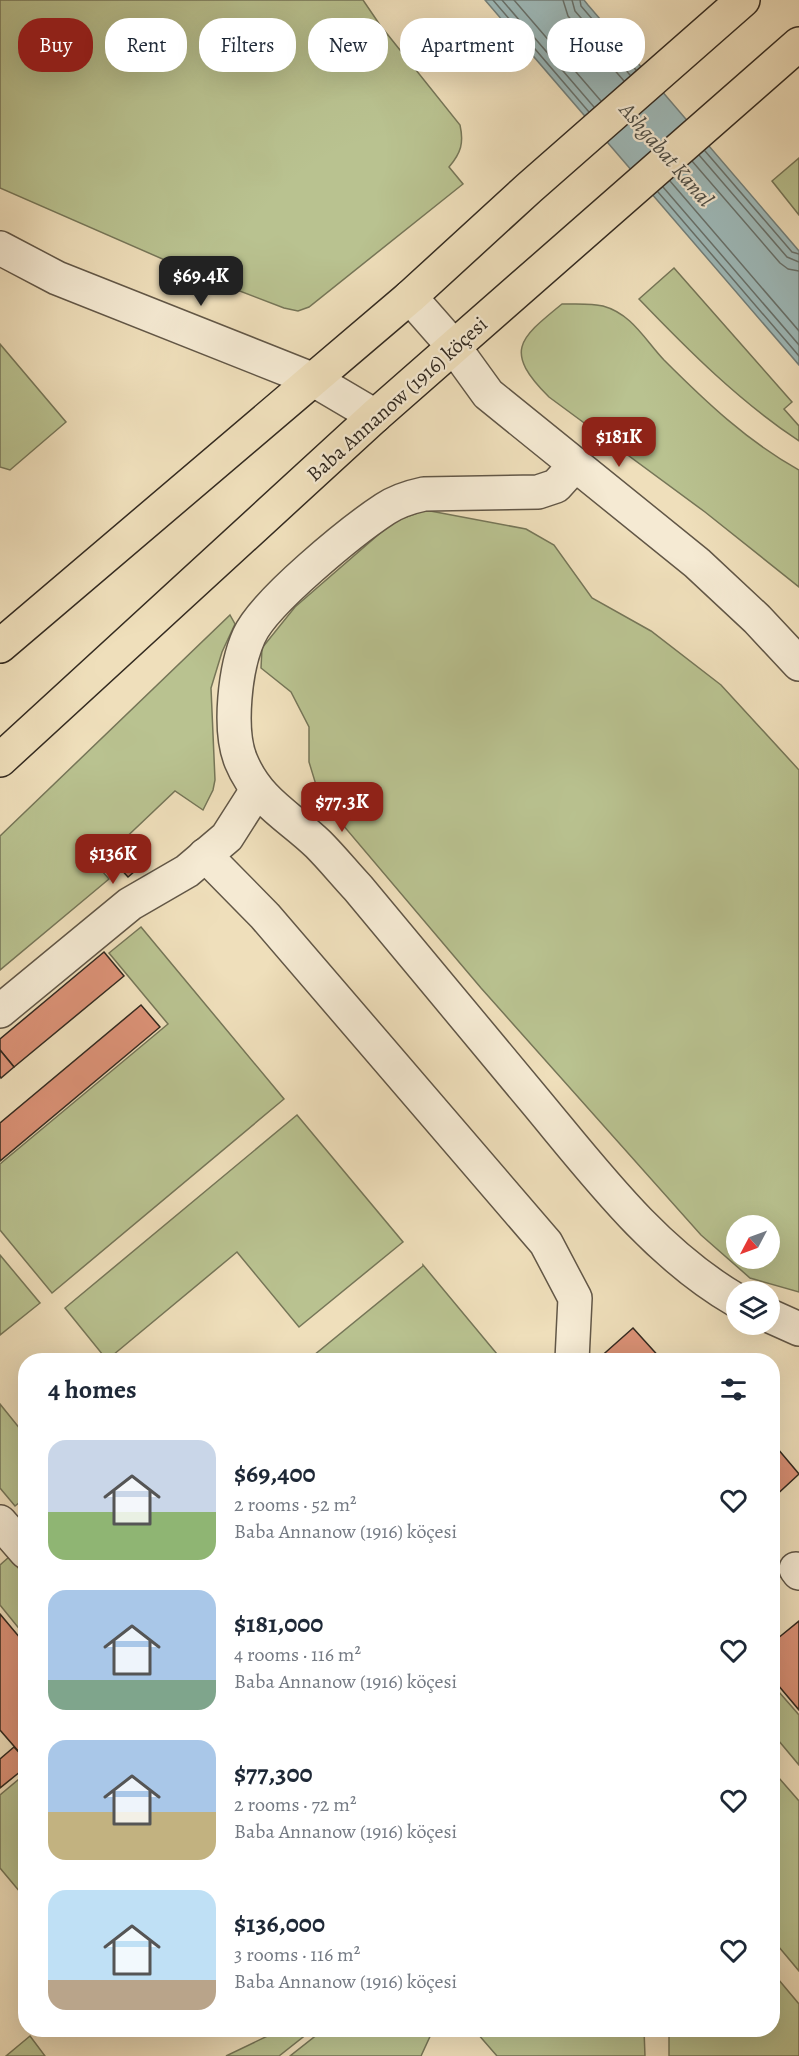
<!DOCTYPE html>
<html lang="en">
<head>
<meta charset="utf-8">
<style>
  :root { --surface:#fff; --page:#f6f6f7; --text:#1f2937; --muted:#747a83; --accent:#8f2418 }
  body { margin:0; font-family:Alegreya,serif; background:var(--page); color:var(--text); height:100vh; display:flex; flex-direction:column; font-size:22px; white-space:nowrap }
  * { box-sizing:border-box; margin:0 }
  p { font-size:20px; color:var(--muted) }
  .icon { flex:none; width:33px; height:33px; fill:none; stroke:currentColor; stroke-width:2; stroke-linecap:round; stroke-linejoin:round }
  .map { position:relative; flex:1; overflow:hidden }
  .details { position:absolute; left:18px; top:1353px; width:762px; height:684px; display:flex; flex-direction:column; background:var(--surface); border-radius:24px; box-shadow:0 6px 24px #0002 }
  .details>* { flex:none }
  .guide { position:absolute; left:18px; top:18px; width:764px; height:54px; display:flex; gap:12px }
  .needle { width:39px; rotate:229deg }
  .controls { position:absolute; left:726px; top:1215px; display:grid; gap:12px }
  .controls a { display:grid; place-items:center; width:54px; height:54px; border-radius:50%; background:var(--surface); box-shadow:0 6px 24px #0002; font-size:30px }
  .price { position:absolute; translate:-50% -51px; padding:0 14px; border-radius:12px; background:var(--accent); color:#fff; font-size:20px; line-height:39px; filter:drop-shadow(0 2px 3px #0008) }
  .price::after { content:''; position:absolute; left:50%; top:36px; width:18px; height:14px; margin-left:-9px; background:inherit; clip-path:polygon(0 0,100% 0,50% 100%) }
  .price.active { background:#222; color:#fff }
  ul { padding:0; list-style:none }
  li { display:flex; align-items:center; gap:18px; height:150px; padding:0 30px }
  li span { display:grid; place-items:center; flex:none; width:168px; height:120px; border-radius:18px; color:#555 }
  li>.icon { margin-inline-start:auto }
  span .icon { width:72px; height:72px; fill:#fffc; stroke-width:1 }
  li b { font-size:26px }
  h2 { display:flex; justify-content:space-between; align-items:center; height:72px; padding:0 30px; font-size:26px }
  .tag { padding:0 21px; border-radius:24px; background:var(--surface); box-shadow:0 6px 24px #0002; font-size:21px; line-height:54px }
  .tag.active { background:var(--accent); color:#fff }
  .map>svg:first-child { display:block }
  .green { fill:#b9c290; stroke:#767658; stroke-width:1.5; fill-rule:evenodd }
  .water { fill:#9ebaba; stroke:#73807c; stroke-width:1.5 }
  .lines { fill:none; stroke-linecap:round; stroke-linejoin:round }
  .shore { stroke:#68726d; stroke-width:1.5 }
  .building { fill:#dc9277; stroke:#332a20; stroke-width:1.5 }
  .minor-casing { stroke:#625747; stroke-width:36 }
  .major-casing { stroke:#332a20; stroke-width:36 }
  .minor { stroke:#f5ead3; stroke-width:33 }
  .major { stroke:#efdfbb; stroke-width:33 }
  .labels { text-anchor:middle; stroke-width:4.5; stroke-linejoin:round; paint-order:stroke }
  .street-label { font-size:21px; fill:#332a20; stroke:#f5ead3 }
  .water-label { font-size:22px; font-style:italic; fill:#4e4e46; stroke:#f5ead3 }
</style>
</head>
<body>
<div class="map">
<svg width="799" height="2056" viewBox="0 0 799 2056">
  <rect width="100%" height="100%" fill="#efdfbb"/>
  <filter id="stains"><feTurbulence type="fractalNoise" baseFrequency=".00333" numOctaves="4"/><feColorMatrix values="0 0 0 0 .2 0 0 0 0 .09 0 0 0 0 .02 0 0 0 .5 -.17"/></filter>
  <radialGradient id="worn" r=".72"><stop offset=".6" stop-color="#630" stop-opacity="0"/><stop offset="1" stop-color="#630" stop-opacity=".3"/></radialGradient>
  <g class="green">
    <path d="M0,0h363l17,25 80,100c4,18 1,28 -11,42l14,17 -154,123 -11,4 -14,-3 -78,-30 -206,-90z"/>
    <polygon points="799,158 799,215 772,181"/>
    <path d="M674,268l118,134 -8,7 15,17v15c-60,-40 -110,-90 -160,-142z"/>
    <path d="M562,304c13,0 29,-1 41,2 29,8 42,34 61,54 41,41 84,82 135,110v117l-94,-75 -156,-115c-46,-46 -30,-58 13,-93z"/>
    <polygon points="0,344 66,422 10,470 0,467"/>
    <path d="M425,510l101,19 28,16 38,53 59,33 70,54 78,85v522l-49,-14 -49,-43 -220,-247 -161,-190 -11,-36v-35l-18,-35 -30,-24 1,-20 33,-41 98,-85zM736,1226h34v32h-34z"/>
    <polygon points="230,615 235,624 222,652 211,688 215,780 213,790 203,810 175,791 97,865 109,879 0,970 0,836"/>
    <polygon points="141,927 284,1099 52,1293 0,1230 0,1164 168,1024 109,953"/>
    <polygon points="297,1115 403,1242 299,1327 237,1252 107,1360 65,1308"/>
    <polygon points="0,1255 40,1303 0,1335"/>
    <polygon points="423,1265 502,1360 308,1360 423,1266"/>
    <polygon points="0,1404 25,1435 25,1498 15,1506 0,1488"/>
    <polygon points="9,1557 25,1576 25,1636 0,1605 0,1565"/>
    <polygon points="772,1684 799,1715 799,1765 773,1734"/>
    <polygon points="772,1770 799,1801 799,1971 773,1940"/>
    <polygon points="25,1774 25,1898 0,1868 0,1795"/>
    <polygon points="773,1973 799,2004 799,2056 669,2056 669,2030 772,2030"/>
    <polygon points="280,2030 312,2030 279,2056 226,2056"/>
    <polygon points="323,2030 433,2030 421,2056 290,2056"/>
    <polygon points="477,2030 644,2030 645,2056 497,2056 477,2033"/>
    <polygon points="30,2036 45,2056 6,2056"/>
  </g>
  <polygon class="water" points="485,0 584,0 588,5 799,251 799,365"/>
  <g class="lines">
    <g class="shore">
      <polyline points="493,0 589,112"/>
      <polyline points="502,0 594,107"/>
      <polyline points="514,0 601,101"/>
      <polyline points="563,0 568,16 624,81"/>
      <polyline points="572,0 575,11 630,75"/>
      <polyline points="580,0 581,6 636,70"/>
      <polyline points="705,151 792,252 799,254"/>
      <polyline points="699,155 787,257 799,262"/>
      <polyline points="692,161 780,263 788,269 799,271"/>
      <polyline points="670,181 799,331"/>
      <polyline points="663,187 799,345"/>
      <polyline points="658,192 799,356"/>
    </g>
  </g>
  <g class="building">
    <polygon points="130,853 141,866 128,877 117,865"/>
    <polygon points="104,952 124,976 14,1067 0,1050 0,1039"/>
    <polygon points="141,1005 160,1027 0,1161 0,1123"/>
    <polygon points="0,1050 14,1067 1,1078 0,1076"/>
    <polygon points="633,1328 662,1360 597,1360"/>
    <polygon points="772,1442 799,1474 772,1499"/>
    <polygon points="0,1614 26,1645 26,1760 0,1730"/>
    <polygon points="799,1621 799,1710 772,1678 772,1643"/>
    <polygon points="14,1747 26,1760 26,1767 0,1788 0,1759"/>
  </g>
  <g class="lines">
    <g class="minor-casing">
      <g id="minor">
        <polyline points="0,248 57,278 314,380 375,416"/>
        <polyline points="410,297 454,347 488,394 697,563 757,619 799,664"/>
        <path d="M575,465l-19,21 -18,6 -114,2c-14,3 -27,7 -39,15 -32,21 -121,93 -136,127 -14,31 -21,94 -8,125 17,41 48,55 77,83 14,14 26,29 40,44 59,71 119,143 178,214 59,71 119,151 200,198"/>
        <polyline points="205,855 265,916 546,1243 575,1298 572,1360"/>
        <polyline points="0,1011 130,904 187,871 227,837 257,790"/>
        <polyline points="770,1316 799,1329"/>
        <polyline points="0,1522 26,1552"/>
        <polyline points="796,1569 799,1573"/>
      </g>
    </g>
    <g class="major-casing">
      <g id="major">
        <polyline points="0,646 410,297 529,188 743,0"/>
        <polyline points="0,760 375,416 799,44"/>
      </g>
    </g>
    <use href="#minor" class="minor"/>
    <use href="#major" class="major"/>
  </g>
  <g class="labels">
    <g class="street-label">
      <text transform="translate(397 399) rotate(-42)" y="7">Baba Annanow (1916) köçesi</text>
    </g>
    <g class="water-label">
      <text transform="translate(667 154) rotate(49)" y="8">Ashgabat Kanal</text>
    </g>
  </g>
  <rect width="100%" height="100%" filter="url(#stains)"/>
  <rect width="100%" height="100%" fill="url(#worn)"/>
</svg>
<div class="controls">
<a><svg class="needle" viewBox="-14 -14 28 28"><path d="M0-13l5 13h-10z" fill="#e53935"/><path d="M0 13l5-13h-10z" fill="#747a83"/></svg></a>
<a><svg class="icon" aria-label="layers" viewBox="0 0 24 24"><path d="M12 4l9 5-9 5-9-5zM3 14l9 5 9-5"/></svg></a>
</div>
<b class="price active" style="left:201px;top:307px">$69.4K</b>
<b class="price" style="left:619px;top:468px">$181K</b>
<b class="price" style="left:342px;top:833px">$77.3K</b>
<b class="price" style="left:113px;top:885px">$136K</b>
<div class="guide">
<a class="tag active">Buy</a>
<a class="tag">Rent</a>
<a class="tag">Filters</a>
<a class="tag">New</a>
<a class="tag">Apartment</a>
<a class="tag">House</a>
</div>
<section class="details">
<h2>4 homes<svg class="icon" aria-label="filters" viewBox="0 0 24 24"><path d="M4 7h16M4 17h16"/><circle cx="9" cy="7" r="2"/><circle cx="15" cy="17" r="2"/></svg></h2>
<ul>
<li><span style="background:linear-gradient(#c9d6e8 60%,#8fb573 0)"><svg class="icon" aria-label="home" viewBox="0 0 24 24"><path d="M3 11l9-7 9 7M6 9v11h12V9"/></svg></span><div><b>$69,400</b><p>2 rooms · 52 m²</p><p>Baba Annanow (1916) köçesi</p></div><svg class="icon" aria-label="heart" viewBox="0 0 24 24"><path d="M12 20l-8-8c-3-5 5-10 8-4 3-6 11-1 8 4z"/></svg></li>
<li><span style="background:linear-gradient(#a9c7e8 75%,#7fa58c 0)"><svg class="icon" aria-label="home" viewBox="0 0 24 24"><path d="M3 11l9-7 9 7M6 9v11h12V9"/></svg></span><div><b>$181,000</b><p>4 rooms · 116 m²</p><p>Baba Annanow (1916) köçesi</p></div><svg class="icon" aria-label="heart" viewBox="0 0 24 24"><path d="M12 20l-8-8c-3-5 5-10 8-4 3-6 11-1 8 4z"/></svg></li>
<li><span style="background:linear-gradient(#a9c7e8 60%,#c2b280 0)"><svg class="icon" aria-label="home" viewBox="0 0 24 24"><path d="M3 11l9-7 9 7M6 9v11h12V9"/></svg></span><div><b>$77,300</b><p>2 rooms · 72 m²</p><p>Baba Annanow (1916) köçesi</p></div><svg class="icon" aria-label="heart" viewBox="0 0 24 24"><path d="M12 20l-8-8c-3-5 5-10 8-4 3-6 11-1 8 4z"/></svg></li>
<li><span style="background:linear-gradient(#bfe0f5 75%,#b9a48a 0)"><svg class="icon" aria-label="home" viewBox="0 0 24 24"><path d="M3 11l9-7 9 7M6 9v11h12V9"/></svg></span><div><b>$136,000</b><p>3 rooms · 116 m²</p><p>Baba Annanow (1916) köçesi</p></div><svg class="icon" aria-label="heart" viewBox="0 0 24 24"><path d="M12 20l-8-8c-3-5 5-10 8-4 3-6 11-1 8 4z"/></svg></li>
</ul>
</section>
</div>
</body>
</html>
